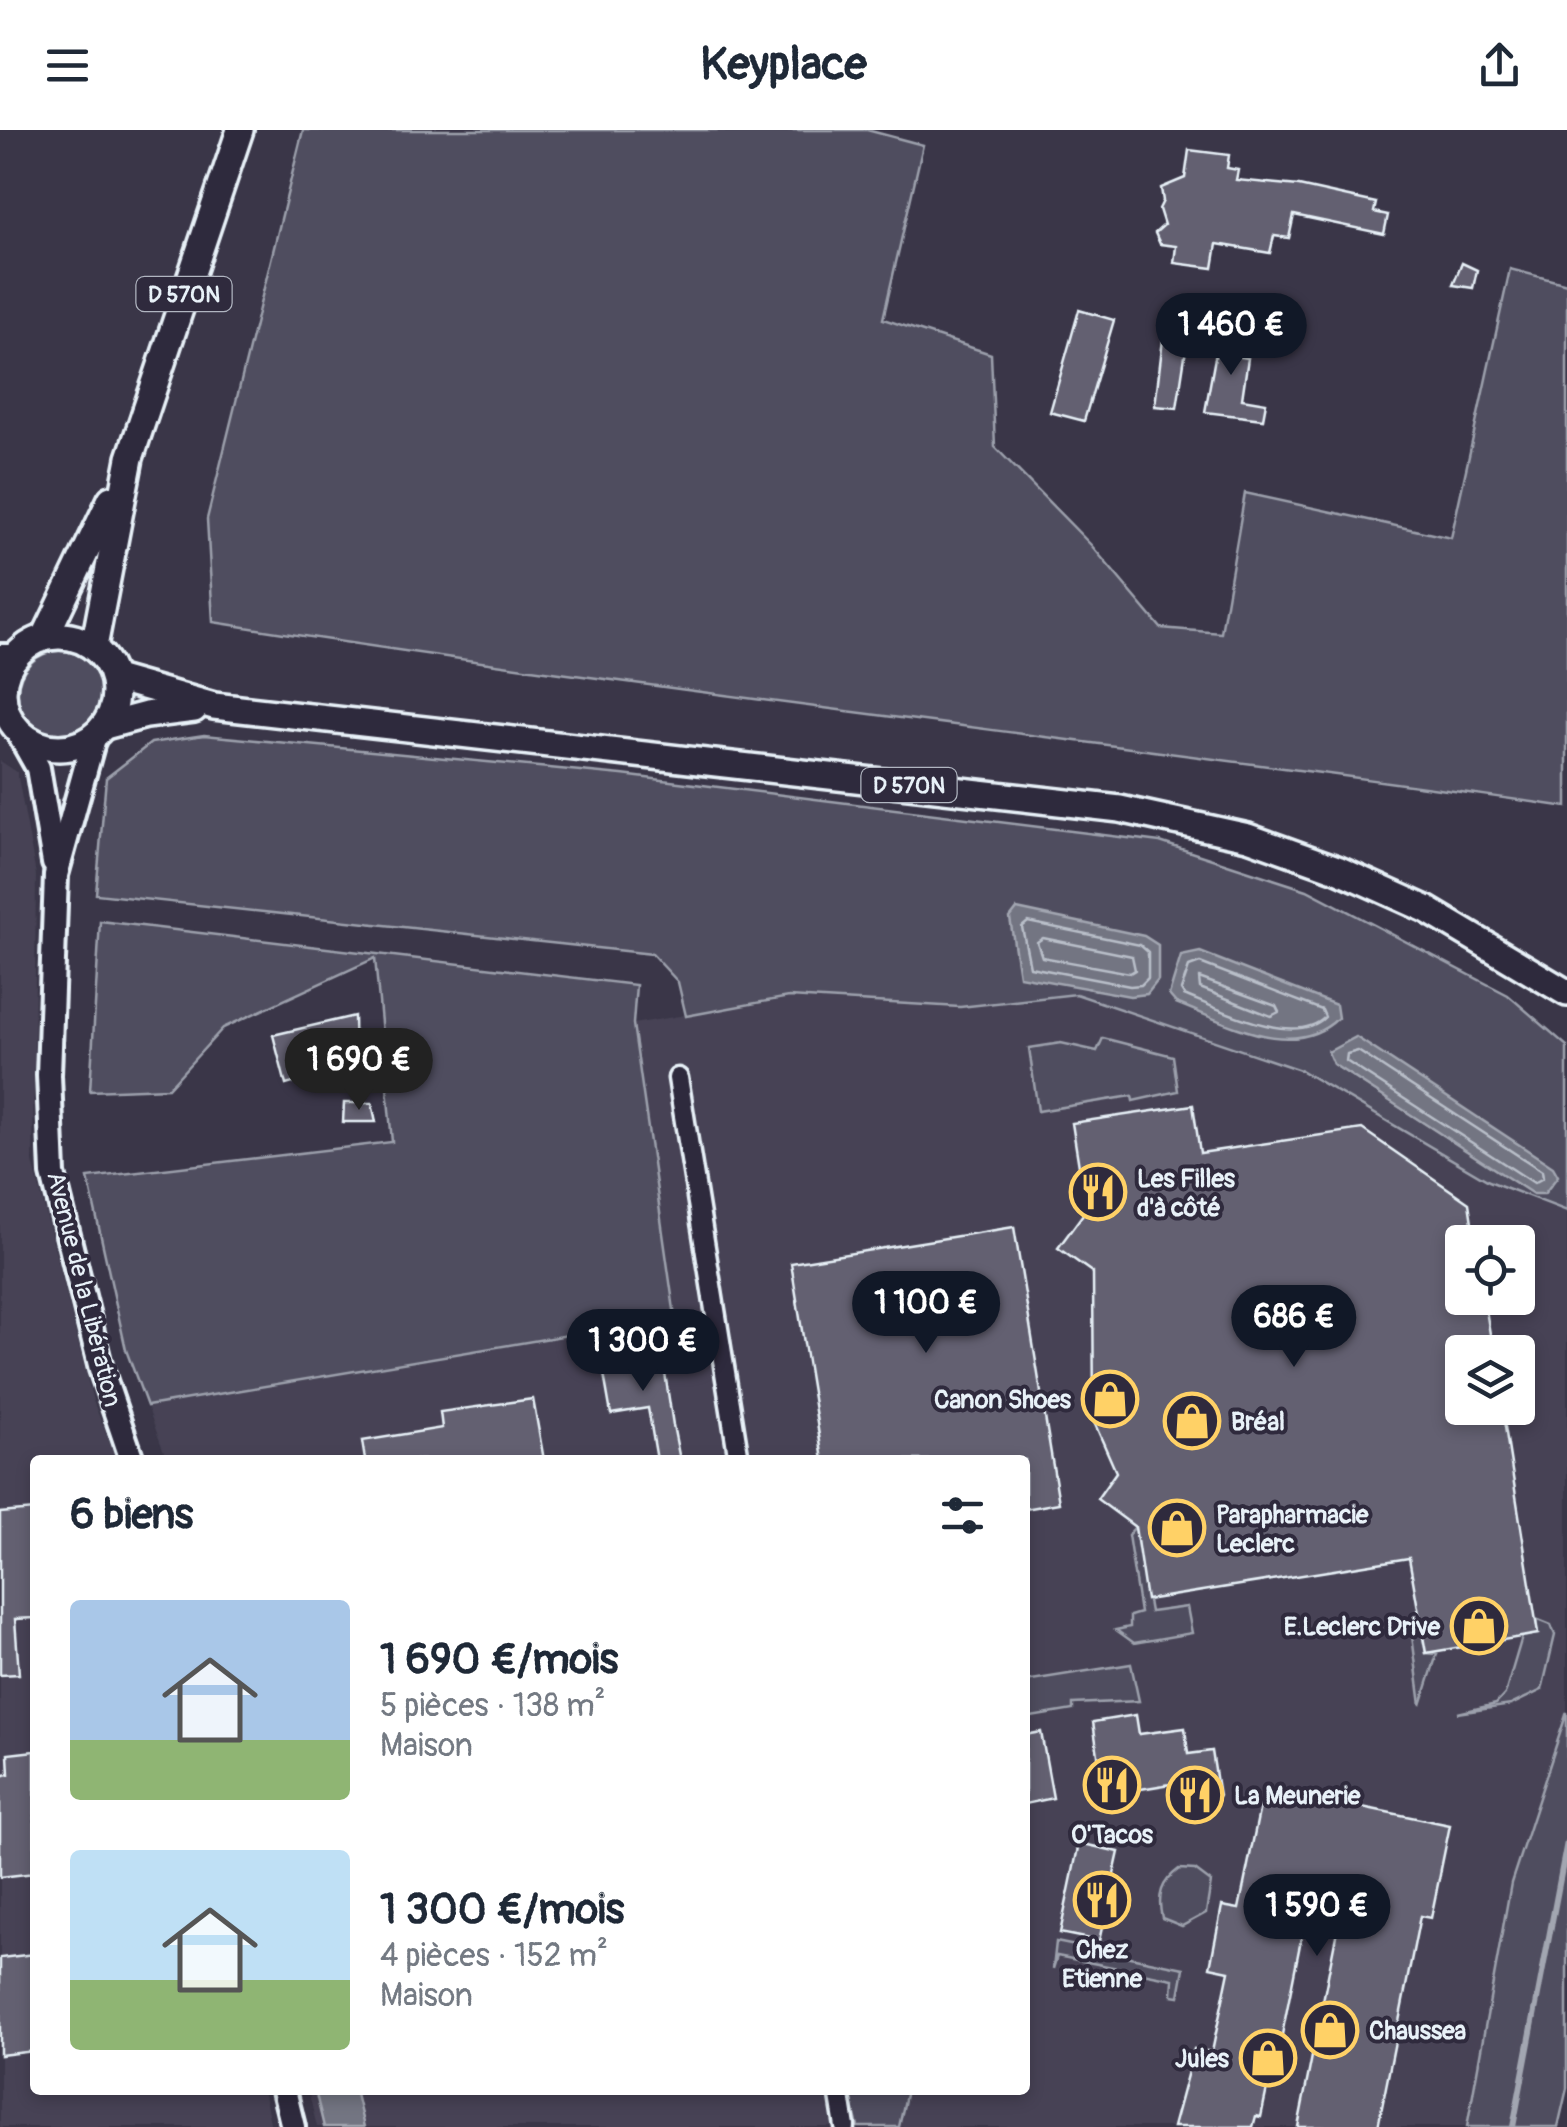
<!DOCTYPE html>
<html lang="fr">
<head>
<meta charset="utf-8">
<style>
  :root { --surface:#fff; --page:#f2f2f3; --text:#1f2937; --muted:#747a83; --accent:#111827 }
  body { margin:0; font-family:Pangolin,sans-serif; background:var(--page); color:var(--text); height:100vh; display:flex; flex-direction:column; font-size:38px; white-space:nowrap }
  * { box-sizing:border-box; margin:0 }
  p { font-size:32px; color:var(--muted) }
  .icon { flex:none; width:55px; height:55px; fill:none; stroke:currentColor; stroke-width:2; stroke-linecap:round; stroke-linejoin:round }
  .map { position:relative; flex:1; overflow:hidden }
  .sheet { position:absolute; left:30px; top:1325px; width:1000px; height:640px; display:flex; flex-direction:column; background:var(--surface); border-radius:10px; box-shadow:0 5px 15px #0003 }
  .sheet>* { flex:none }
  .tools { position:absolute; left:1445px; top:1095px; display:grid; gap:20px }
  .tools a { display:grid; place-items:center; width:90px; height:90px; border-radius:10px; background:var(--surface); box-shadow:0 5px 15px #0003; font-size:50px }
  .price { position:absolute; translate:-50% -85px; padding:0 22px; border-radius:35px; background:var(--accent); color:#fff; font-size:32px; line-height:65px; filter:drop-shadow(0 2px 5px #0008) }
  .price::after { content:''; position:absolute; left:50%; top:60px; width:30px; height:22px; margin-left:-15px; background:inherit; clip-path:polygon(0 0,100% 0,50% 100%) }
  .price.on { background:#222; color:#fff }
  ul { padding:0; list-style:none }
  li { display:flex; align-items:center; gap:30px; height:250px; padding:0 40px }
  li span { display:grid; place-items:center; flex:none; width:280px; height:200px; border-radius:10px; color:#555 }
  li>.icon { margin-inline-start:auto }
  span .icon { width:120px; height:120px; fill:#fffc; stroke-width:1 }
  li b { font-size:42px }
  h2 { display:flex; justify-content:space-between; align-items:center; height:120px; padding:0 40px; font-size:42px }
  header { display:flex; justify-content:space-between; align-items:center; height:130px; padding:0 40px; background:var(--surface); font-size:45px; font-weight:800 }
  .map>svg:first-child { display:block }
  .built { fill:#464354; fill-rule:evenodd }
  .green { fill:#504e5f; stroke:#9ca0ac; stroke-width:2.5; fill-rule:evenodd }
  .water { fill:#737482; stroke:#a2a6b1; stroke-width:2.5 }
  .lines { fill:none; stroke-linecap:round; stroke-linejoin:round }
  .shore { stroke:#b9bfc9; stroke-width:2.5 }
  .stream { stroke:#a2a6b1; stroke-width:6 }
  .building { fill:#636171; stroke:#e8f1f8; stroke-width:2.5 }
  .street-casing { stroke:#e8f1f8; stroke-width:25 }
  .secondary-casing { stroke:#e8f1f8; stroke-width:30 }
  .primary-casing { stroke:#e8f1f8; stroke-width:32 }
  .street { stroke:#2f2a3d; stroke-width:18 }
  .secondary { stroke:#2f2a3d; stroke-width:22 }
  .primary { stroke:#2f2a3d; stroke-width:25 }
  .labels { text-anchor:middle; stroke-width:8; stroke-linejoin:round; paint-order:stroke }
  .shield { fill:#2f2a3d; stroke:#b0b5c0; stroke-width:2.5 }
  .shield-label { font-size:22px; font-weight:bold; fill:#e8f1f8 }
  .poi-label { font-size:25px; font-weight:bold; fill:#e8f1f8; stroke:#2f2a3d; text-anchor:start }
  .street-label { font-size:25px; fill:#e8f1f8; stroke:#2f2a3d }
</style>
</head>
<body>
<header><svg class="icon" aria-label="menu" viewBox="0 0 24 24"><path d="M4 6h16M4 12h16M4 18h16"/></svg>Keyplace<svg class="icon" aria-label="share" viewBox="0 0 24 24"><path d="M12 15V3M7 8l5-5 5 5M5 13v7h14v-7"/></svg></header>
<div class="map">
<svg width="1567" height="1997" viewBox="0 0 1567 1997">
  <rect width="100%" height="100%" fill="#3a3648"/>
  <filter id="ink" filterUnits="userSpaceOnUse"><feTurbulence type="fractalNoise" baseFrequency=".01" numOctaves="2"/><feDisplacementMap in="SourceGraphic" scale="20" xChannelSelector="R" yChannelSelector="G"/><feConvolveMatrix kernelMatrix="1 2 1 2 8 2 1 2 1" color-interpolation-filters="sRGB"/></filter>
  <g filter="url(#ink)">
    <g class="built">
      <polygon points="0,631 17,642 36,745 33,1032 93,1271 117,1330 35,1330 35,1960 263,1960 271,1997 0,1997"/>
      <path d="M1076,864l224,76 189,111 78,30v501l-56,171 -44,244h-1150l-9,-37h717v-630h-858l-20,-54 528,-89 -42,-293 156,-27 171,10zM1462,1112h56v56h-56zM1462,1222h56v56h-56z"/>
    </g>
    <g class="green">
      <path d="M303,0h564l56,15 -40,174 108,35 4,93 96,98 70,83 60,5 24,-140 206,45 59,-269 57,15v523c-451,-65 -904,-114 -1354,-185l-6,-103z"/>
      <circle cx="60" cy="563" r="42"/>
      <path d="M204,605l418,40 538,67 147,48 201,105 59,51v165l-78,-30 -189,-111 -224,-76 -116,13 -171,-10 -103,19 -8,-34 -26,-28 -556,-60 10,-116 45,-35zM1329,922l204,141 -200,-129z"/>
      <polygon points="100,791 636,855 633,894 675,1187 147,1276 126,1220 88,1048 392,1012 375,828 223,898 168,958 90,961"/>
      <polygon points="1103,908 1173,926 1178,961 1133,971 1132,966 1038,981 1029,918 1061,913 1097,921"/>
      <polygon points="1135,1397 1150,1482 1187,1477 1192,1503 1134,1513 1116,1500 1130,1497 1130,1486 1140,1483 1128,1405"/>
      <polygon points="1536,1489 1551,1495 1555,1505 1542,1560 1511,1575 1458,1583 1496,1574 1505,1564 1522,1507 1538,1504"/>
      <polygon points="1422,1503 1426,1523 1437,1524 1421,1575 1412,1506"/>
      <polygon points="1131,1534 1139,1571 1073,1574 1073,1580 1025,1588 1025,1551"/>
      <polygon points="1567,1582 1567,1958 1558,1997 1467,1997 1511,1753"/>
      <path d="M1179,1739l16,1 16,12 -5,31 -24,13 -20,-8c-5,-22 -1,-36 17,-49z"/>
      <polygon points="1056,1812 1184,1838 1179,1866 1172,1865 1173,1849 1057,1826 1053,1839"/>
      <polygon points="849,1960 907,1960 899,1997 858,1997"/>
    </g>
    <g class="water">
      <polygon points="1017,779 1144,806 1158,815 1158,850 1147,864 1130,866 1019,846 1010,788"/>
      <path d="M1200,822l136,53 2,13c-45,44 -112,4 -162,-15l-7,-8 12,-39z"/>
      <polygon points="1356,907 1553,1037 1558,1046 1544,1064 1533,1064 1333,934 1328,922"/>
      <polygon points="315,1960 355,1960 364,1997 324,1997"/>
    </g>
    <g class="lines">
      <g class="shore">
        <polygon points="1028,792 1140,815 1148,822 1148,848 1141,855 1130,856 1030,837 1022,797"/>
        <polygon points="1043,808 1132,826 1135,840 1130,843 1042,827 1037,812"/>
        <path d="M1200,833l122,47 3,7c-30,31 -108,-9 -141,-22l-3,-5 8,-23z"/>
        <polygon points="1199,848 1276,876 1279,882 1271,886 1200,858"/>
        <polygon points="1358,921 1542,1041 1543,1048 1534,1053 1346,931 1347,924"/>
      </g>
      <polyline class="stream" points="1513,1997 1567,1712"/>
    </g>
    <g class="building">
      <polygon points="1189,20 1229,25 1227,38 1238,40 1236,50 1299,56 1376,73 1374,82 1388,85 1384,104 1294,85 1289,108 1274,106 1270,123 1217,114 1213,138 1174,133 1176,116 1160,114 1155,103 1164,95 1159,79 1163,71 1161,58 1185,48"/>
      <polygon points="1462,133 1477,140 1473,158 1453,155"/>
      <polygon points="1079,180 1114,190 1084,291 1050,282"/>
      <polygon points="1166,184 1191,187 1177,278 1155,276"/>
      <polygon points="1221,195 1247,199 1240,227 1248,228 1242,269 1266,273 1263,289 1205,282"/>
      <polygon points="354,886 355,936 286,955 273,905"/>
      <polygon points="344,973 372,973 376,992 343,992"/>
      <polygon points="1193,975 1200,1023 1362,999 1469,1073 1475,1112 1462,1112 1462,1168 1484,1168 1493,1222 1462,1222 1462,1278 1502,1278 1538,1504 1426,1523 1409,1428 1146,1470 1135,1397 1097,1369 1116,1342 1094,1292 1093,1143 1058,1118 1086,1080 1072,993"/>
      <polygon points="1014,1097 1059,1373 1025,1379 1025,1330 823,1330 791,1133"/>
      <polygon points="661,1217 673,1295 680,1330 657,1330 648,1278 611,1284 601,1227"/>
      <polygon points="533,1269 544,1330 365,1330 362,1311 442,1298 440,1282"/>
      <polygon points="35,1380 35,1488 15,1489 19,1544 0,1545 0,1383"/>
      <polygon points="1136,1585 1139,1604 1185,1598 1188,1624 1212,1621 1219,1666 1174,1672 1171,1654 1104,1665 1093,1592"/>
      <polygon points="1041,1602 1053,1668 1025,1674 1025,1605"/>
      <polygon points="35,1621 35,1743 0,1747 0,1646 9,1644 8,1624"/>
      <polygon points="1264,1657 1450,1695 1431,1788 1420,1786 1378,1997 1298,1997 1343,1770 1310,1764 1272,1955 1268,1954 1261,1987 1256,1986 1253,1997 1173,1997 1194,1919 1212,1922 1229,1841 1210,1837 1222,1776 1239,1779"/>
      <polygon points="1079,1713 1119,1722 1099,1811 1060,1803"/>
      <polygon points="35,1824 35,1921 0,1925 0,1828"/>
    </g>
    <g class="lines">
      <g class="street-casing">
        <g id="street">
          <polyline points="678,948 739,1330"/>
          <polyline points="839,1960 845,1997"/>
        </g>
      </g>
      <g class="secondary-casing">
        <g id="secondary">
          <polyline points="0,526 16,526"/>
          <polyline points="0,574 4,576"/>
          <polyline points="16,599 38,638 54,733"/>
          <polyline points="94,608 56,745 49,945 53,1044 101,1239 132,1330"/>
          <polyline points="284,1960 293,1997"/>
        </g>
      </g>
      <g class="primary-casing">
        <g id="primary">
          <circle cx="59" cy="562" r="56"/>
          <polyline points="45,507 111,369"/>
          <polyline points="94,517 130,328 240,0"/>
          <polyline points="115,548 214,576 1120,679 1248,707 1337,739 1426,779 1567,863"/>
          <polyline points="105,596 146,585 194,579"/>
        </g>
      </g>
      <use href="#street" class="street"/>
      <use href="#secondary" class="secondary"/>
      <use href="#primary" class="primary"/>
    </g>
  </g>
  <defs>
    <g id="restaurant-ring" transform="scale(2.875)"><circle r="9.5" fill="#2f2a3d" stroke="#ffd166" stroke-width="1.5"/><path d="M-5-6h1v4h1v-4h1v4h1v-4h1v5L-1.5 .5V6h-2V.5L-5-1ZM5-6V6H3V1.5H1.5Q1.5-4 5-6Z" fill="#ffd166"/></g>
    <g id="shop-ring" transform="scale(2.875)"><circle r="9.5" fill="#2f2a3d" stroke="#ffd166" stroke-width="1.5"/><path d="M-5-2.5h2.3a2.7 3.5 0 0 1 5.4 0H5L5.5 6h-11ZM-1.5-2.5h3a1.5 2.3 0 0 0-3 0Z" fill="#ffd166"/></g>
  </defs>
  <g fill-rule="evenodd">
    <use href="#restaurant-ring" x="1098" y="1062"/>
    <use href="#shop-ring" x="1110" y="1269"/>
    <use href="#shop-ring" x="1192" y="1291"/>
    <use href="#shop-ring" x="1177" y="1398"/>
    <use href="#shop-ring" x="1479" y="1496"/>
    <use href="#restaurant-ring" x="1112" y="1655"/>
    <use href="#restaurant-ring" x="1195" y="1665"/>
    <use href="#restaurant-ring" x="1102" y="1770"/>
    <use href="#shop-ring" x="1330" y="1900"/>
    <use href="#shop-ring" x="1268" y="1928"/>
  </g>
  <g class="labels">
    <g class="shield">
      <rect x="136.5" y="147" width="95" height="34" rx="8"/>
      <rect x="861.5" y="638" width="95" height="34" rx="8"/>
    </g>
    <g class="shield-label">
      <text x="184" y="172">D 570N</text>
      <text x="909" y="663">D 570N</text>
    </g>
    <g class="poi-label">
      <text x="1137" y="1057">Les Filles<tspan x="1137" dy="29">d'à côté</tspan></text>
      <text x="1071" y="1278" text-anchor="end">Canon Shoes</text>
      <text x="1231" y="1300">Bréal</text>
      <text x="1216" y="1393">Parapharmacie<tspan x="1216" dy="29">Leclerc</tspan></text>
      <text x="1440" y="1505" text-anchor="end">E.Leclerc Drive</text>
      <text x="1234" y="1674">La Meunerie</text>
      <text x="1112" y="1713" text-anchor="middle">O'Tacos</text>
      <text x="1102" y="1828" text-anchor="middle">Chez<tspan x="1102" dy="29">Etienne</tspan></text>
      <text x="1369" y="1909">Chaussea</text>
      <text x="1229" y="1937" text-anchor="end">Jules</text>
    </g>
    <g class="street-label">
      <text transform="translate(85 1159) rotate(76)" y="9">Avenue de la Libération</text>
    </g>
  </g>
</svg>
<div class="tools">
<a><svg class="icon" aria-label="locate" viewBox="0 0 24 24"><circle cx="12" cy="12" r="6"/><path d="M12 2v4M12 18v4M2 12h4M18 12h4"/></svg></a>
<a><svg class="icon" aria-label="layers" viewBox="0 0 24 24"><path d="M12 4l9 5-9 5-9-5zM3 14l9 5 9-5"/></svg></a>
</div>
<b class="price" style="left:1231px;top:248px">1 460 €</b>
<b class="price on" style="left:359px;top:983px">1 690 €</b>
<b class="price" style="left:926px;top:1226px">1 100 €</b>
<b class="price" style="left:1294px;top:1240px">686 €</b>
<b class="price" style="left:643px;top:1264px">1 300 €</b>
<b class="price" style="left:1317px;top:1829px">1 590 €</b>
<section class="sheet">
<h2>6 biens<svg class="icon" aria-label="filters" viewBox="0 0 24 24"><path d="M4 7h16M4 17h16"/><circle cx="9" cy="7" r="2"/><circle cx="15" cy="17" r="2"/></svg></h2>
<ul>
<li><span style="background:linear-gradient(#a9c7e8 70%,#8fb573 0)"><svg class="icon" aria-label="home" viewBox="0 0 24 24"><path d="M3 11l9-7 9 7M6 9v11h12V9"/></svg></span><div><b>1 690 €/mois</b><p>5 pièces · 138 m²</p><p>Maison</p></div></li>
<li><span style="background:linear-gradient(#bfe0f5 65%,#8fb573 0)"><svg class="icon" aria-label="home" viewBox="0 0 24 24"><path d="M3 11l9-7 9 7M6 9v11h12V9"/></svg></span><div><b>1 300 €/mois</b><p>4 pièces · 152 m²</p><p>Maison</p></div></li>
</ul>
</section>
</div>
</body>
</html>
